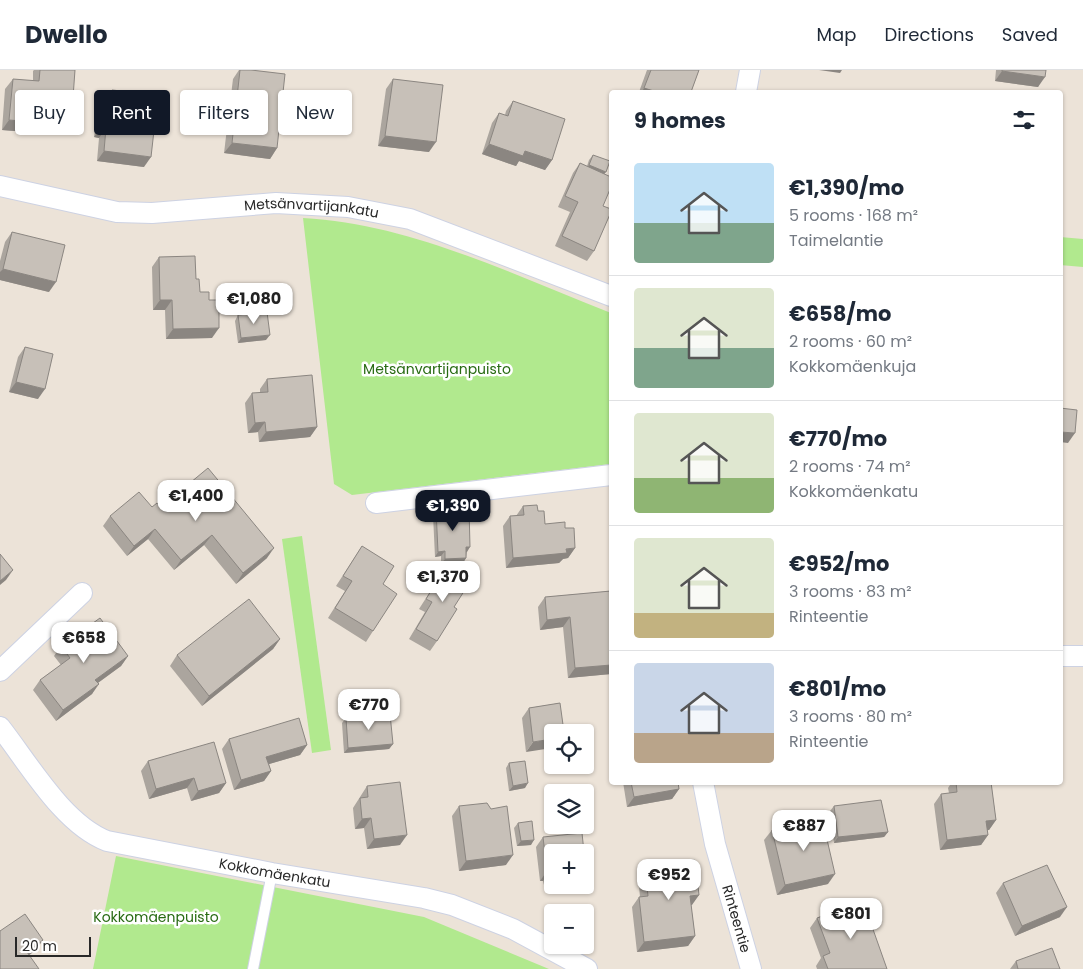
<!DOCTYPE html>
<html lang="en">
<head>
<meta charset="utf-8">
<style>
  :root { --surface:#fff; --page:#f2f2f3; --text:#1f2937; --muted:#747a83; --line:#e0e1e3; --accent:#111827 }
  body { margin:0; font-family:Poppins,sans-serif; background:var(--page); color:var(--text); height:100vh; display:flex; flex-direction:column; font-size:19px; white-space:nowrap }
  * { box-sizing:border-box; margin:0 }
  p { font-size:16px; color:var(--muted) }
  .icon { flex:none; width:28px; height:28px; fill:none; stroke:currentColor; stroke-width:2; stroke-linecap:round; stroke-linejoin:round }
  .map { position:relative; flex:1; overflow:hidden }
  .details { position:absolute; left:609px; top:20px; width:454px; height:695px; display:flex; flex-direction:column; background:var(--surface); border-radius:5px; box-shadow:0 1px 4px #0004 }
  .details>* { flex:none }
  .guide { position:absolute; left:15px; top:20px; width:475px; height:45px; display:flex; gap:10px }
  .tools { position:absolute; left:544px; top:654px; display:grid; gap:10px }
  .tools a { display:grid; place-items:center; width:50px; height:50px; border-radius:5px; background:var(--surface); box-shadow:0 1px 4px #0004; font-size:25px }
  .scale { position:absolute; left:15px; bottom:12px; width:76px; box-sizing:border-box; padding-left:5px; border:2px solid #282828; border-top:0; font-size:14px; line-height:18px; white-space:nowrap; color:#282828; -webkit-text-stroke:4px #fff; paint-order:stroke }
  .price { position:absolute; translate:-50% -42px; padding:0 11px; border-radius:10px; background:#fff; color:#222; font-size:16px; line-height:32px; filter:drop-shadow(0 1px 2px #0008) }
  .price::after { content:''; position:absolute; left:50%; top:30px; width:15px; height:11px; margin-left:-8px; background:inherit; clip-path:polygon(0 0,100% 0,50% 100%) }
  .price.on { background:var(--accent); color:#fff }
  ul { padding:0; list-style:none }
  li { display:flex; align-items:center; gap:15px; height:125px; padding:0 25px }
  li+li { border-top:1px solid var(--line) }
  li span { display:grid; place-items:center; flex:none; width:140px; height:100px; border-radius:5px; color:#555 }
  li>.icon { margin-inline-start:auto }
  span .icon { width:60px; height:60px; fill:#fffc; stroke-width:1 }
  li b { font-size:21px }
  h2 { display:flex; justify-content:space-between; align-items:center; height:60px; padding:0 25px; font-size:21px }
  .tag { padding:0 18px; border-radius:5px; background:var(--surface); box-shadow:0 1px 4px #0004; font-size:18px; line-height:45px }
  .tag.on { background:var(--accent); color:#fff }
  header { display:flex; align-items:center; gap:30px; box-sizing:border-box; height:70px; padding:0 25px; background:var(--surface); border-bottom:1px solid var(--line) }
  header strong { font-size:24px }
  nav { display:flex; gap:28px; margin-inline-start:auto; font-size:18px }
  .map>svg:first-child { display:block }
  .green { fill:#b1e98e }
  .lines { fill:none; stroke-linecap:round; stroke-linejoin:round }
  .lane-casing { stroke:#cdd2e3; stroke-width:12 }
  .street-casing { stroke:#cdd2e3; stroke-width:22 }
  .lane { stroke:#fff; stroke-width:10 }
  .street { stroke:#fff; stroke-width:20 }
  .wall { fill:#aba59e }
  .shaded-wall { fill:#8b8681 }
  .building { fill:#c7c0b8; stroke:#8b8681 }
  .labels { text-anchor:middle; stroke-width:5; stroke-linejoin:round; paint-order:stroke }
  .street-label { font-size:14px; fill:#282828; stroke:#fff }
  .park-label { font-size:14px; fill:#286b13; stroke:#fff }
</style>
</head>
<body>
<header>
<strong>Dwello</strong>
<nav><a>Map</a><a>Directions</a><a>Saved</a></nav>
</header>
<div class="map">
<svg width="1083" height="899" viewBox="0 0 1083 899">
  <rect width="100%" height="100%" fill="#ece3d8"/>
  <g class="green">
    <path d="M303,148c108,6 208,56 308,95v151l-259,31 -18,-11z"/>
    <polygon points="1060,167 1083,169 1083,197 1060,195"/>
    <polygon points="302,466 331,680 312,683 282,469"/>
    <polygon points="116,786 424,847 549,899 93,899"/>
  </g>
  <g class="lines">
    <g class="lane-casing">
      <polyline id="lane" points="253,899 272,803"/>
    </g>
    <g class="street-casing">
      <g id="street">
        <polyline points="746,22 750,0"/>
        <path id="s1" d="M0,116l117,26 35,1 124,-10 72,4 62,12 201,77"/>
        <polyline points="376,433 611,405"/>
        <polyline points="1060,586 1083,586"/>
        <polyline points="0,601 82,523"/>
        <path id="s2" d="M0,657c29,37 63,97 107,114l165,32 152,25 28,7 61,24 74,40"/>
        <path id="s3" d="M703,712l12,62 36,125"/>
      </g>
    </g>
    <use href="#lane" class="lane"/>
    <use href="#street" class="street"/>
  </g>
  <g class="wall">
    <polygon points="34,0 75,0 64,65 2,60 5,19 13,9 33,11 33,1"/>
    <polygon points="239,0 251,0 277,78 270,89 224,83 233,9"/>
    <polygon points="647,0 699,0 691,22 639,22"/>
    <polygon points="996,0 1046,0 1038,17 995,11"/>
    <polygon points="393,9 429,82 378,76 386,19"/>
    <polygon points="112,20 144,97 97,91 99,68 94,67 97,43 104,33 105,33 105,30"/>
    <polygon points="513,31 552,90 545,100 519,91 516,96 482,84 492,53 499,43 505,45 506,41"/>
    <polygon points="593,85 604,104 603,136 594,181 587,191 555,176 570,142 558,137 573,103 580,93 587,96 589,90"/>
    <polygon points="12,162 49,222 0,210 0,191 5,172"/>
    <polygon points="159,187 196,209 200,222 209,230 212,268 166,269 165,240 153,240 152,197"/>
    <polygon points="238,245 266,270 238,273 235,251"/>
    <polygon points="25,277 38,329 9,322 18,287"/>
    <polygon points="267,309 317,357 310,367 259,372 258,362 248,363 245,333 252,323 260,323 260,319"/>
    <polygon points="523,436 538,441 545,454 565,458 575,478 568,488 563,489 559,493 506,498 503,456 510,446 516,446"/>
    <polygon points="152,437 161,437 267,488 236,514 204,475 174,500 148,469 127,486 103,456 110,446"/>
    <polygon points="436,439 467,482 466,488 463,493 441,494 441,486 435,487 433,445"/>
    <polygon points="362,476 383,514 373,561 366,572 328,548 345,521 336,516"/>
    <polygon points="451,495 461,511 454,537 437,571 430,581 409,569 425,542 419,539 444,500 446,501"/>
    <polygon points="611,521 611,604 568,608 563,557 540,560 538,537 545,527"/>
    <polygon points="280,569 273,579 202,636 170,596 177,585"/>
    <polygon points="61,576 128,586 121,596 98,613 92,624 56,651 33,620 40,610 61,595 54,586"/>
    <polygon points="560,633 526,682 522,648 529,638"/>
    <polygon points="346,648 393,674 389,679 344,683 342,653"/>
    <polygon points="229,669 307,675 300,685 269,694 271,701 264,711 234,720 222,679"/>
    <polygon points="148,691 226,713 219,723 191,731 187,718 149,729 141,701"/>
    <polygon points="509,693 525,718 509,721 506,698"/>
    <polygon points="623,712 678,712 679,719 672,729 627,737"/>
    <polygon points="952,712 991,712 996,750 989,760 987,760 988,765 981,775 940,780 934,734 941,724 949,723 948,718"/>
    <polygon points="367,716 400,775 367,779 364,758 355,759 353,738"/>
    <polygon points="459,736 506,795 459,801 452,746"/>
    <polygon points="834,736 888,762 884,767 834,773 830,741"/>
    <polygon points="518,753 531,775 517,776 514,758"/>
    <polygon points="772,760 828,814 777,825 764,770"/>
    <polygon points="543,767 552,782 552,814 544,815 543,811 540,811 536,777"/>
    <polygon points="645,796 699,825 691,835 695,866 688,876 637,882 632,837 639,827 640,827 638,806"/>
    <polygon points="1003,813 1060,847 1015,866 996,823"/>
    <polygon points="817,848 887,899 817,899 816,896 821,888 810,858"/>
    <polygon points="1016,891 1060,899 1010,899"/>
  </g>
  <g class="shaded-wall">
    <polygon points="819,0 842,0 840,3"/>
    <polygon points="1002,1 1045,7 1038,17 995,11"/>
    <polygon points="644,18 657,22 642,22"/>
    <polygon points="9,50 71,55 64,65 2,60"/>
    <polygon points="101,57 106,58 99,68 94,67"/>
    <polygon points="385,66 436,72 429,82 378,76"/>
    <polygon points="232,73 277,78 270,89 224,83"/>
    <polygon points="489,74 525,81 552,90 545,100 519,91 516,96 482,84"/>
    <polygon points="104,81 151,87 144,97 97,91"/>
    <polygon points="589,95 606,102 602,107 585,100"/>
    <polygon points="3,199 56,212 49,222 0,210 0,202"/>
    <polygon points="160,230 172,230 165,240 153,240"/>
    <polygon points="219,258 212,268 166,269 173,259"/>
    <polygon points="270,265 266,270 238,273 241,268"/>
    <polygon points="16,312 45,319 38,329 9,322"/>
    <polygon points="265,352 258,362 248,363 255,353"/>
    <polygon points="317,357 310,367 259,372 266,362"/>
    <polygon points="1060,362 1075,363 1068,373 1060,372"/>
    <polygon points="155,459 148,469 127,486 134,476"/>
    <polygon points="212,465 204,475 174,500 181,490"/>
    <polygon points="466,477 470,477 467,482 462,483"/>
    <polygon points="274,478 267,488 236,514 243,503"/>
    <polygon points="575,478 568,488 563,489 559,493 506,498 513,488"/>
    <polygon points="445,481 441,486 435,487 438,482"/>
    <polygon points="466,488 463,493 441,494 445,489"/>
    <polygon points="13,500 6,510 0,515 0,511"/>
    <polygon points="570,547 563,557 540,560 547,550"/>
    <polygon points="280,569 273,579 202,636 209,626"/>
    <polygon points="128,586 121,596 88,620 95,610"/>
    <polygon points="611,595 611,604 568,608 575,598"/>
    <polygon points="99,614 92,624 56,651 63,640"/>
    <polygon points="552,669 552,678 526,682 533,672"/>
    <polygon points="393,674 389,679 344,683 348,678"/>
    <polygon points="307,675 300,685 259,697 266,687"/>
    <polygon points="271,701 264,711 234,720 241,710"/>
    <polygon points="194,708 187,718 149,729 156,719"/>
    <polygon points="226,713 219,723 191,731 198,721"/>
    <polygon points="528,713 525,718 509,721 513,716"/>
    <polygon points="679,719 672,729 627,737 634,727"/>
    <polygon points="371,748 364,758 355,759 362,749"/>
    <polygon points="996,750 989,760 979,761 986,751"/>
    <polygon points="888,762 884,767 834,773 838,767"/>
    <polygon points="407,765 400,775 367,779 374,769"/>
    <polygon points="988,765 981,775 940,780 947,770"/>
    <polygon points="534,770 531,775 517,776 521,771"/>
    <polygon points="513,785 506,795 459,801 466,791"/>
    <polygon points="547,801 550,801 543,811 540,811"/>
    <polygon points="835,804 828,814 777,825 785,815"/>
    <polygon points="551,805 552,805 552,814 544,815"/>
    <polygon points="699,825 692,835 683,836 690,826"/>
    <polygon points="1067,837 1060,847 1015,866 1022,856"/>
    <polygon points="695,866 688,876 637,882 644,872"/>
    <polygon points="43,870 36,880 20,892 27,882"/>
  </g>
  <g class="building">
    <polygon points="40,0 75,0 71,55 9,50 13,9 39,11"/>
    <polygon points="240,0 251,0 285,4 277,78 232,73"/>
    <polygon points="651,0 699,0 691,22 657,22 644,18"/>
    <polygon points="1002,0 1046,0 1045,7 1002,1"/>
    <polygon points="393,9 443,15 436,72 385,66"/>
    <polygon points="112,20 158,25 151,87 104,81 106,58 101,57 104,33 111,33"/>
    <polygon points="513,31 565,49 552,90 525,81 523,86 489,74 499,43 508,46"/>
    <polygon points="593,85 610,91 606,102 589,95"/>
    <polygon points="580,93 611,107 611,117 603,136 611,139 611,142 594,181 562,166 578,132 565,126"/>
    <polygon points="12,162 65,175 56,212 3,199"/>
    <polygon points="195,186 196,209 199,209 200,222 209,222 209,230 219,230 219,258 173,259 172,230 160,230 159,187"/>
    <polygon points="267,242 270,265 241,268 238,245"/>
    <polygon points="25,277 53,284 45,319 16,312"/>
    <polygon points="312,305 317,357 266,362 265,352 255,353 252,323 268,322 267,309"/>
    <polygon points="1060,338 1077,340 1075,363 1060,362"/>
    <polygon points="208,398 274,478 243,503 212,465 181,490 155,459 134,476 110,446 139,422 152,437 157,433 161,437"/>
    <polygon points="537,435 538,441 544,441 545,454 565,452 565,458 574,458 575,478 566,479 567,483 513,488 510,446 524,445 523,436"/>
    <polygon points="469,438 470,477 466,477 466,488 445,489 445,481 438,482 436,439"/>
    <polygon points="362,476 394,496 383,514 397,524 373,561 335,538 352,511 343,506"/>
    <polygon points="0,484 13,500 0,511"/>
    <polygon points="451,495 465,504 461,511 468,515 454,537 457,539 437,571 416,559 432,532 426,529 444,500 446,501"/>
    <polygon points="611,521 611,595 575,598 570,547 547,550 545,527"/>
    <polygon points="249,529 280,569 209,626 177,585"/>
    <polygon points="100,548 128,586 95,610 99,614 63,640 40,610 70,588 61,576"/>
    <polygon points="560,633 564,662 552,662 552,669 533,672 529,638"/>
    <polygon points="390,644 393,674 348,678 346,648"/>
    <polygon points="299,648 307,675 266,687 271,701 241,710 229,669"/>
    <polygon points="214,672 226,713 198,721 194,708 156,719 148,691"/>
    <polygon points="525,691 528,713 513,716 509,693"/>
    <polygon points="400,712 407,765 374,769 371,748 362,749 360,728 368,727 367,716"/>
    <polygon points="631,712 678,712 679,719 634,727"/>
    <polygon points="956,712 991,712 996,750 986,751 988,765 947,770 941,724 957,722"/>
    <polygon points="881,730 888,762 838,767 834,736"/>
    <polygon points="487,733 491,739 507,736 513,785 466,791 459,736"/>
    <polygon points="822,748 835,804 785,815 772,760"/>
    <polygon points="532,751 534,770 521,771 518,753"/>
    <polygon points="582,763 584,782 552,782 552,805 551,805 550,801 547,801 543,767"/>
    <polygon points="695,790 699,825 690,826 695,866 644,872 639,827 648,826 645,796"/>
    <polygon points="1047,795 1067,837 1022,856 1003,813"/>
    <polygon points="863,831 887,899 828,899 823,886 830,883 817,848"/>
    <polygon points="25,844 43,870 27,882 39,899 0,899 0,861"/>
    <polygon points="1052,878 1060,899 1018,899 1016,891"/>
  </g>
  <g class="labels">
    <g class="street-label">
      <text dy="5" stroke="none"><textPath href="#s1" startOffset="315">Metsänvartijankatu</textPath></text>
      <text dy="5" stroke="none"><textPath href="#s2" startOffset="329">Kokkomäenkatu</textPath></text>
      <text dy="5" stroke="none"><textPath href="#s3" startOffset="141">Rinteentie</textPath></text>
    </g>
    <g class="park-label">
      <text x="437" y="304">Metsänvartijanpuisto</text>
      <text x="156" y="852">Kokkomäenpuisto</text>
    </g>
  </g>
</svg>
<div class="tools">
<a><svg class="icon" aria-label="locate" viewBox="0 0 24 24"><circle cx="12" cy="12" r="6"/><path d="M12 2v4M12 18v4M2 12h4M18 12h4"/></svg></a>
<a><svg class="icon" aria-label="layers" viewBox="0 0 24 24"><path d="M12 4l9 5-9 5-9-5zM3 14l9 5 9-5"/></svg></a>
<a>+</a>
<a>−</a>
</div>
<div class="scale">20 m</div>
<b class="price" style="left:254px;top:255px">€1,080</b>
<b class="price" style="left:196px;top:452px">€1,400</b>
<b class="price on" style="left:453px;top:462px">€1,390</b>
<b class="price" style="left:443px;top:533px">€1,370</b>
<b class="price" style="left:84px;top:594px">€658</b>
<b class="price" style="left:369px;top:661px">€770</b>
<b class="price" style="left:804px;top:782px">€887</b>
<b class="price" style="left:669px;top:831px">€952</b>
<b class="price" style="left:851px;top:870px">€801</b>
<div class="guide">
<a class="tag">Buy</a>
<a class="tag on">Rent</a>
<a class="tag">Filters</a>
<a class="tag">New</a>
</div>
<section class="details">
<h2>9 homes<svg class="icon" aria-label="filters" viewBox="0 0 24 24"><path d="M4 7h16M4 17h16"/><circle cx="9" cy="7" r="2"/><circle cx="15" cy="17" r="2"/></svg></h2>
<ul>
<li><span style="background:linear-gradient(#bfe0f5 60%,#7fa58c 0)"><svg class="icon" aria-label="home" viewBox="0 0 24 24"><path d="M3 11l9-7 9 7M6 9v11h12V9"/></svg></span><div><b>€1,390/mo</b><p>5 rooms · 168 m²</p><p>Taimelantie</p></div></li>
<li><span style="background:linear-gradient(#dfe7d0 60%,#7fa58c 0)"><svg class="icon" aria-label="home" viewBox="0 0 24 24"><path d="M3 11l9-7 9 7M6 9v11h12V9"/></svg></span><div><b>€658/mo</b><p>2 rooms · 60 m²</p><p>Kokkomäenkuja</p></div></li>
<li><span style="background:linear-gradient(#dfe7d0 65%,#8fb573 0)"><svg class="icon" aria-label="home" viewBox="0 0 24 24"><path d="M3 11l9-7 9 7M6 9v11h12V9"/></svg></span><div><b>€770/mo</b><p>2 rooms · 74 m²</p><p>Kokkomäenkatu</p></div></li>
<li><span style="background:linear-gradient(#dfe7d0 75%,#c2b280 0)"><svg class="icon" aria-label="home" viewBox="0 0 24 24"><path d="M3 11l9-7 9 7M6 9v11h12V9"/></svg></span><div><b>€952/mo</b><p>3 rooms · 83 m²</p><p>Rinteentie</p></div></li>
<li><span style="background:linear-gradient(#c9d6e8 70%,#b9a48a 0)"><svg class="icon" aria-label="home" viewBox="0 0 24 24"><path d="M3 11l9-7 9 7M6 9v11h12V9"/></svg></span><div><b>€801/mo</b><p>3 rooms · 80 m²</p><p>Rinteentie</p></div></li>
</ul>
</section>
</div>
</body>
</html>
